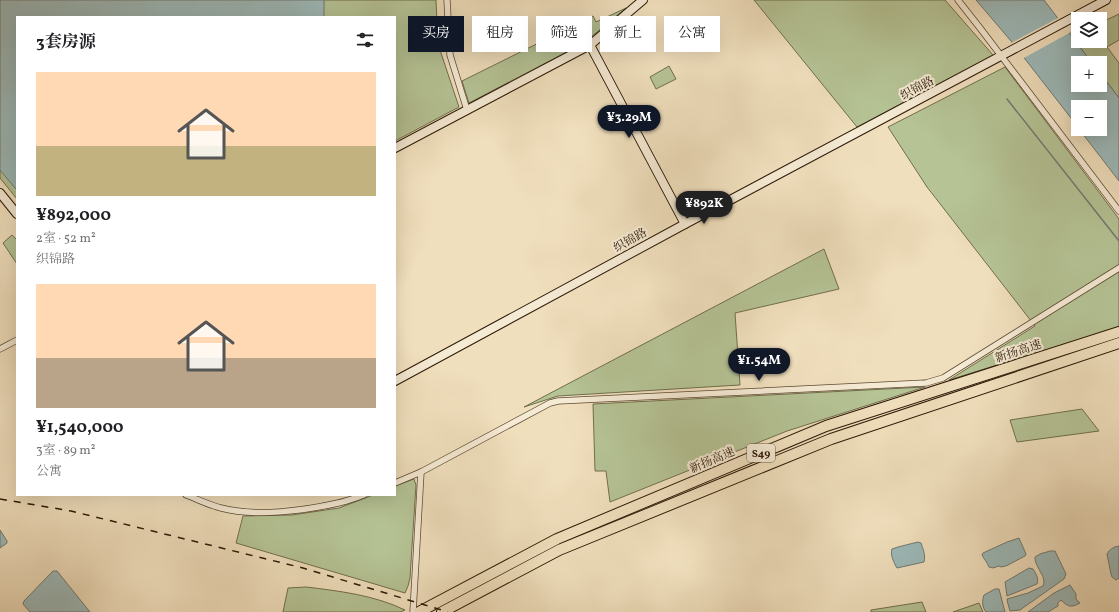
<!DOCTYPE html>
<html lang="zh">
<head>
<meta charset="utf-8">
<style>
  :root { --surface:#fff; --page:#f6f6f6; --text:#202124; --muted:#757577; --accent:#111827 }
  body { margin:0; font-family:Vollkorn,"Noto Serif SC",serif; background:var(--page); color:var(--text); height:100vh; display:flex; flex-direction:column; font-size:15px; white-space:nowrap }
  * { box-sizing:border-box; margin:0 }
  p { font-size:13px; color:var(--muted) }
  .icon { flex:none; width:22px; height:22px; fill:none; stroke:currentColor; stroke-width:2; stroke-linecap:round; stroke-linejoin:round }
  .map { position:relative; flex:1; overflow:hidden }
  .side { position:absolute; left:16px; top:16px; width:380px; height:480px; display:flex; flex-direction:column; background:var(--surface); border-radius:0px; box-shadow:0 4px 16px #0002 }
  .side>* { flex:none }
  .banner { position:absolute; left:408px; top:16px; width:380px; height:36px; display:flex; gap:8px }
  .buttons { position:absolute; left:1071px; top:12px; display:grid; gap:8px }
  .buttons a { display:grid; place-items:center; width:36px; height:36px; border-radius:0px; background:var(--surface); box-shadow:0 4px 16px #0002; font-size:20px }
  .price { position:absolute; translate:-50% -34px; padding:0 9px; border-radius:14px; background:var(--accent); color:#fff; font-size:13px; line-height:26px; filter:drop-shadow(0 1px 2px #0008) }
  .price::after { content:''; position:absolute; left:50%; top:24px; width:12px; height:9px; margin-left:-6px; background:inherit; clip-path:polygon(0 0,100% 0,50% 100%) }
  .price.selected { background:#222; color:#fff }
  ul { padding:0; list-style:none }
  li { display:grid; align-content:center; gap:8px; height:212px; padding:0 20px }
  li span { display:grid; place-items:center; height:124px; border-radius:0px; color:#555 }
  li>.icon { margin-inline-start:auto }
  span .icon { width:72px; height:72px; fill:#fffc; stroke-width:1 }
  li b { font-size:17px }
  h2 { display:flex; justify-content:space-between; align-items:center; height:48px; padding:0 20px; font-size:17px }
  .pill { padding:0 14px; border-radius:0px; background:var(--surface); box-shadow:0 4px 16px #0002; font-size:14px; line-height:36px }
  .pill.selected { background:var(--accent); color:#fff }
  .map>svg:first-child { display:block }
  .green { fill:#b5c395; stroke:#706e4e }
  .water { fill:#9dbaba; stroke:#707a72 }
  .pier { fill:#f0dfbd }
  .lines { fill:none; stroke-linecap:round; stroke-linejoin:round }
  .stream { stroke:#707a72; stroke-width:1.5 }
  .street-casing { stroke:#5d4a34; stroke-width:7 }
  .secondary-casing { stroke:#2c1907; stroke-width:10 }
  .highway-casing { stroke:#2c1907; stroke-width:12 }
  .street { stroke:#f5ead4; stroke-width:5.5 }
  .secondary { stroke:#f5ead4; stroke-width:8 }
  .highway { stroke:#f0dfbd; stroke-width:10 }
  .rail { stroke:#2c1907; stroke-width:1.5; stroke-dasharray:7 7; stroke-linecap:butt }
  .labels { text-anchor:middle; stroke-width:4; stroke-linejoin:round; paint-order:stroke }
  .shield { fill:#f5ead4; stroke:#685844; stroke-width:1 }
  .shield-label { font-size:11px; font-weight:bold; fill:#2c1907 }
  .street-label { font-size:12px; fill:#2c1907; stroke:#f5ead4 }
</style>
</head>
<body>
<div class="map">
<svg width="1119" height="612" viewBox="0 0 1119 612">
  <rect width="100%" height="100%" fill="#f0dfbd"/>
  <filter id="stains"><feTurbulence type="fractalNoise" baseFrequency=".005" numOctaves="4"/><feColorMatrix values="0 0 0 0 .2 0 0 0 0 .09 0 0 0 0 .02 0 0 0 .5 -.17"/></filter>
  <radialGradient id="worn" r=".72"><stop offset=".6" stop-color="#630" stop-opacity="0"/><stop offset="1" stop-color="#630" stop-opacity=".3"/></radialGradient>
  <g class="green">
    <polygon points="0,0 436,0 438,44 459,107 395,141 395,17 17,17 17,199 0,178"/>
    <polygon points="754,0 945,0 993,55 857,127"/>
    <polygon points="626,8 584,43 469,103 462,81 593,16 596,22"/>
    <polygon points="1119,14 1119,40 1107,47 1119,63 1119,98 1100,73 1100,63 1092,63 1069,33 1078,28 1078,41 1100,41 1100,23"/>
    <polygon points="669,66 676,79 656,89 650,77"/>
    <polygon points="1005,67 1119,219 1119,327 949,380 1035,326 927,187 888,127"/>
    <polygon points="12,235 17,240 17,264 3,243"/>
    <polygon points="824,249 839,289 735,313 740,385 558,396 524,407"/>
    <polygon points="925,387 787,431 610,502 606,471 595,471 593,404"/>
    <polygon points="1082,409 1099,431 1017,442 1010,420"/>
    <polygon points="414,479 416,485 410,578 408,586 405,593 236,543 243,516 292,515 339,508 373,495 395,495 395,486"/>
    <path d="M306,587c33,4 68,8 99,23l-5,2h-117l5,-24z"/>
    <polygon points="922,602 926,612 871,612 871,610"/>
    <polygon points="979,603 983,612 953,612"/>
  </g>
  <g class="water">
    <polygon points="0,0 324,0 324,17 17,17 17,189 16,189 0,170"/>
    <polygon points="976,0 1044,0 1092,63 1078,63 1078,85 1100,85 1100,73 1119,98 1119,181 1079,129 1100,129 1100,107 1078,107 1078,127 1011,41"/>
    <polygon points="0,530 7,541 7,543 0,548"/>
    <path d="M1019,538l7,16 -1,2 -19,10 -5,1 -2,-1 -6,2 -4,-1c-2,-5 -5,-8 -7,-12l1,-2 24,-11z"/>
    <path d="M918,542l3,1c2,6 5,13 3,19l-27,6c-3,-5 -7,-13 -5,-19l6,-2z"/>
    <path d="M1119,546v32l-3,2 -4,-3 -1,-3 -4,-20c3,-5 6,-7 12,-8z"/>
    <path d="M1050,551h5l11,23 -2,5 -44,31 -10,1 -2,-7 -1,-5 21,-6 15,-7c3,-7 -2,-12 -5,-19 -2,-3 -3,-6 -3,-10l5,-3z"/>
    <path d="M1029,568l4,1c3,5 6,9 4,15l-30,12 -2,-14z"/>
    <polygon points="53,571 57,571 90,612 30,612 23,604 24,601"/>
    <path d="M1070,585l6,9v5l4,4c-9,5 -12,4 -19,-3l-3,3v3l-10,6h-20l26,-19z"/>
    <path d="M995,589h4l6,23h-19c-4,-5 -4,-11 -2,-17z"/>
  </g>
  <polygon class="pier" points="1060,17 1071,32 1022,59 1011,43"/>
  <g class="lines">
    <polyline class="stream" points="1007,99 1119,241"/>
    <g class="street-casing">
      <g id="street">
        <polyline points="447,0 450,55 467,110"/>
        <polyline points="958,0 980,28 1119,211"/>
        <polyline points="0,349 17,340"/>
        <polyline points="395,483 421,472 550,403 558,401 926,383 943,378 1119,268"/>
        <path d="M186,495c11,4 23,10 35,13 35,9 82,3 117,-5 9,-2 17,-5 26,-8"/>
        <polyline points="413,612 421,472"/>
      </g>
    </g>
    <g class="secondary-casing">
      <g id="secondary">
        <polyline points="590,45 685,224"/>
        <polyline points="395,148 590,45 643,0"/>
        <polyline points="0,193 17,214"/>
        <polyline points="395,381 685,224 1106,0"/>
      </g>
    </g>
    <g class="highway-casing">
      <g id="highway">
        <polyline points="419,612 557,539 826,426 1119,332"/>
        <polyline points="442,612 559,550 831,439 1119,343"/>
      </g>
    </g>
    <use href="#street" class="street"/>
    <use href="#secondary" class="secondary"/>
    <use href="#highway" class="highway"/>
    <polyline class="rail" points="0,499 71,511 303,568 448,612"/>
  </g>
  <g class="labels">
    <rect class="shield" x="747" y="444" width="28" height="18" rx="3"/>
    <g class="shield-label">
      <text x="761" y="457">S49</text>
    </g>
    <g class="street-label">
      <text transform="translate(917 88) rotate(-28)" y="4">织锦路</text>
      <text transform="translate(630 240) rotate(-29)" y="4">织锦路</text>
      <text transform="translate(1018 351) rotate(-18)" y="4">新扬高速</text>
      <text transform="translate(712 460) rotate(-23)" y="4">新扬高速</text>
    </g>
  </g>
  <rect width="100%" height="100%" filter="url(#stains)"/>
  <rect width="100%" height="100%" fill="url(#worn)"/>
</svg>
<div class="buttons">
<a><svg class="icon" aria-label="layers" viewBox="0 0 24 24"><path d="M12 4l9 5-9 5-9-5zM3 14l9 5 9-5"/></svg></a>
<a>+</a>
<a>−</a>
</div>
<b class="price" style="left:629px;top:139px">¥3.29M</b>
<b class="price selected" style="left:704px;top:225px">¥892K</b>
<b class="price" style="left:759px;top:382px">¥1.54M</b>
<div class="banner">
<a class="pill selected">买房</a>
<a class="pill">租房</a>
<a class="pill">筛选</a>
<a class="pill">新上</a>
<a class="pill">公寓</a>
</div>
<section class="side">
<h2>3套房源<svg class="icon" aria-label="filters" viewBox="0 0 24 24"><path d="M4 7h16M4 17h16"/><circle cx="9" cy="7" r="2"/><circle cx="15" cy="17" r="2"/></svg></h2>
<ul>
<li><span style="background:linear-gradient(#ffd9b3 60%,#c2b280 0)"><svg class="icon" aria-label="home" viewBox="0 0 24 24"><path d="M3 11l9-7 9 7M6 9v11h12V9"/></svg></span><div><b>¥892,000</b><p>2室 · 52 m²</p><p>织锦路</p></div></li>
<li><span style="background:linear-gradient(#ffd9b3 60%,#b9a48a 0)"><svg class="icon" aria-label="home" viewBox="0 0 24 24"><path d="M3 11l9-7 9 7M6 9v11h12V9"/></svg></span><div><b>¥1,540,000</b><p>3室 · 89 m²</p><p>公寓</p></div></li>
</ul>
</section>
</div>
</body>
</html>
